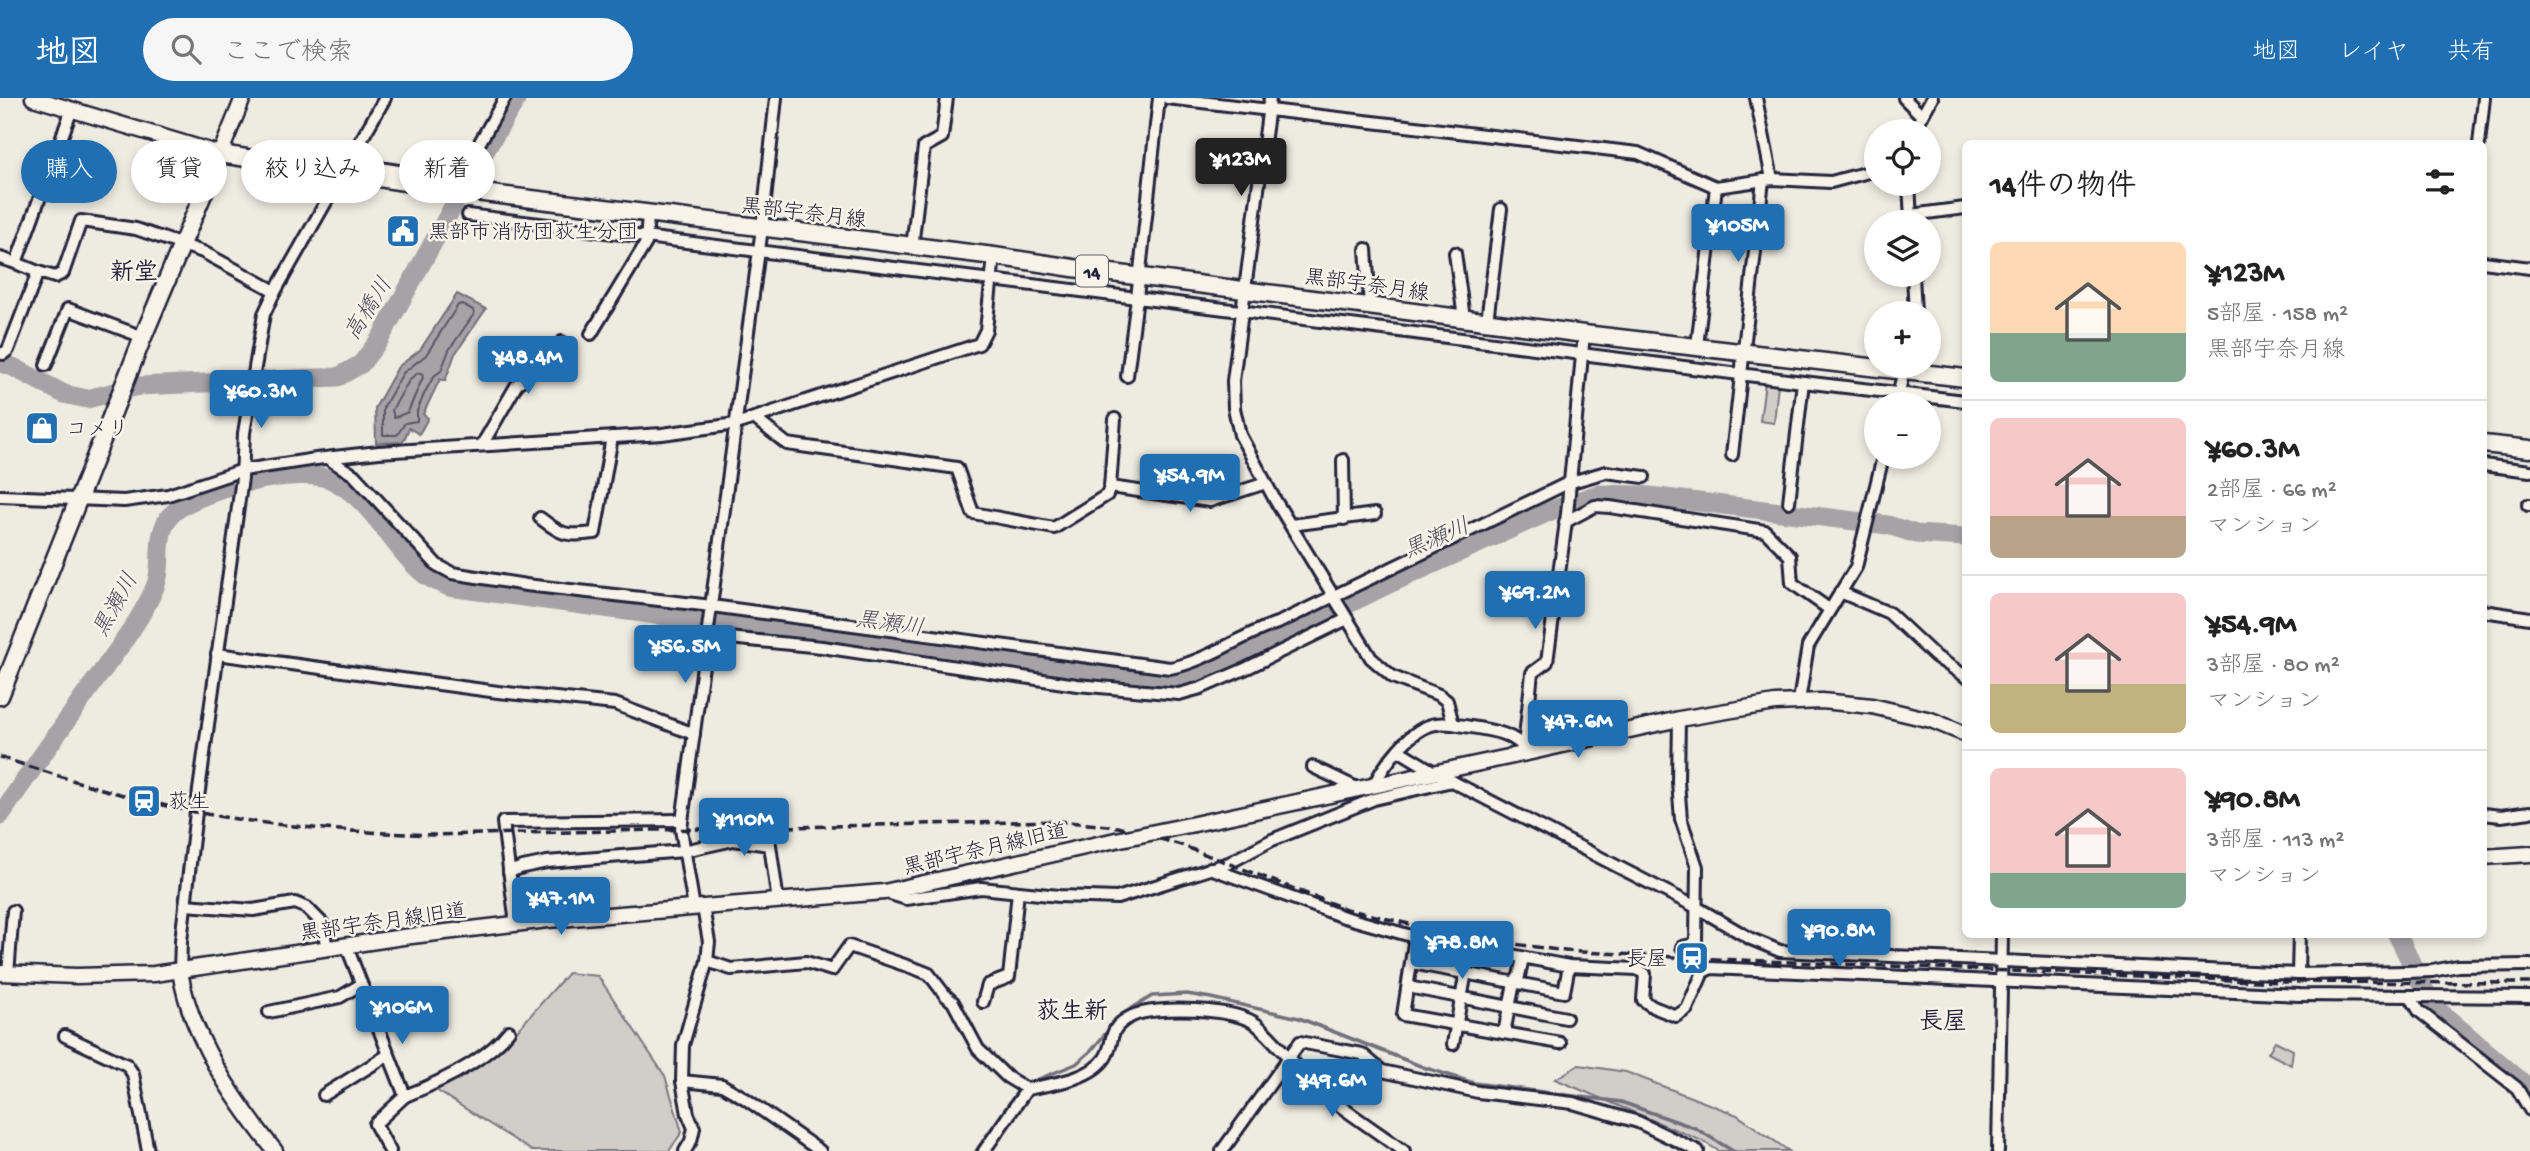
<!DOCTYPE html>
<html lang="ja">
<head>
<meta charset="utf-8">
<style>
  :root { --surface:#fff; --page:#f6f6f6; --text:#222; --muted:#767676; --line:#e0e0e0; --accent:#1f6fb2 }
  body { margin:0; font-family:"Gochi Hand","Klee One",sans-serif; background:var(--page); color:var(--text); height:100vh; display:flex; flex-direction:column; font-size:26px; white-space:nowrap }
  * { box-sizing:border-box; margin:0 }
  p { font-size:23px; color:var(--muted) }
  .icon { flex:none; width:38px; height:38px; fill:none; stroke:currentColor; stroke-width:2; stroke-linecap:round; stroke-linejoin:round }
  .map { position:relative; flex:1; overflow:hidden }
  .sheet { position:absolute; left:1962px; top:42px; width:525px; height:798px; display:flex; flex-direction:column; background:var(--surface); border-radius:10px; box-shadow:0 4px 10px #0003 }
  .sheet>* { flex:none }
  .top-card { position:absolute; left:21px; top:42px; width:665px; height:63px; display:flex; gap:14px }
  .fabs { position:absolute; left:1864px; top:21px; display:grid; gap:14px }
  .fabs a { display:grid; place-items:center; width:77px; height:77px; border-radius:50%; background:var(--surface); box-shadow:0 4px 10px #0003; font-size:35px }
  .price { position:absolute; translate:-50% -60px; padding:0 16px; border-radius:7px; background:var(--accent); color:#fff; font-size:23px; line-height:46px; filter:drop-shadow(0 2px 4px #0008) }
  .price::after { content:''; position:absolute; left:50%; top:42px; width:21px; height:16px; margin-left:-10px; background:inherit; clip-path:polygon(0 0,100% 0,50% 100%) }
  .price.on { background:#222; color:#fff }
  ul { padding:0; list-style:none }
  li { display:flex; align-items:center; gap:21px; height:175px; padding:0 28px }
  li+li { border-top:2px solid var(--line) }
  li span { display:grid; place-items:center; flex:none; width:196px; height:140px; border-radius:10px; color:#555 }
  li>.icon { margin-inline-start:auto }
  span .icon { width:84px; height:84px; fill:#fffc; stroke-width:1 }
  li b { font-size:30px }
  h2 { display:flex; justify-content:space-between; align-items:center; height:84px; padding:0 28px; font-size:30px }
  .pill { padding:0 24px; border-radius:32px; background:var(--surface); box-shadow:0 4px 10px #0003; font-size:24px; line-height:63px }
  .pill.on { background:var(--accent); color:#fff }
  header { display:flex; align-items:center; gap:42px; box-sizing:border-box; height:98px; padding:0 35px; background:var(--accent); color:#fff }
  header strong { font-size:33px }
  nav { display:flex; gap:38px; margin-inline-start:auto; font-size:24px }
  .search { width:490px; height:63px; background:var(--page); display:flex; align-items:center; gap:18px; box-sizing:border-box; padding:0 24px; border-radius:38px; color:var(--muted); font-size:26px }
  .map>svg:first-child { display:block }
  .green { fill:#d1cdc9; stroke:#7a7882; stroke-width:2 }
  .water { fill:#a6a3a6; stroke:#716f7b; stroke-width:2 }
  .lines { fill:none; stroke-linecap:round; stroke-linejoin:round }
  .shore { stroke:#575666; stroke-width:2 }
  .stream { stroke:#716f7b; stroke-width:3.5 }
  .river { stroke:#a6a3a6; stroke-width:19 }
  .street-casing { stroke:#22223b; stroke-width:16 }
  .secondary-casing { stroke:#22223b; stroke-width:19 }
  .primary-casing { stroke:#22223b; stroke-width:21 }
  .street { stroke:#f7f3e8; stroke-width:10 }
  .secondary { stroke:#f7f3e8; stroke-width:14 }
  .primary { stroke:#f7f3e8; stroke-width:16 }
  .rail { stroke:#22223b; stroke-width:3.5; stroke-dasharray:10 5; stroke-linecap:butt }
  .secondary-bridge-casing { stroke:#22223b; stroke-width:19; stroke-linecap:butt }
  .secondary-bridge { stroke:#f7f3e8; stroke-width:14 }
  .labels { text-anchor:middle; stroke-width:5; stroke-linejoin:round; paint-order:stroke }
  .shield { fill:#f7f3e8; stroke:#62616f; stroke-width:2 }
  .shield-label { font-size:19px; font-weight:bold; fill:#22223b }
  .street-label { font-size:21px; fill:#22223b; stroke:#f7f3e8 }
  .poi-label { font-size:21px; fill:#22223b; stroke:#f7f3e8; text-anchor:start }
  .water-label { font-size:23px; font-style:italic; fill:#504f60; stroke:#f7f3e8 }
  .quarter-label { font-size:24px; font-weight:bold; fill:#22223b; stroke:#f7f3e8 }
</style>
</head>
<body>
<header>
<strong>地図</strong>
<div class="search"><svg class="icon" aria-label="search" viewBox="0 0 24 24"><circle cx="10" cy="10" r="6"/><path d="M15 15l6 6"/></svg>ここで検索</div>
<nav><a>地図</a><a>レイヤ</a><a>共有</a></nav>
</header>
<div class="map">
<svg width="2530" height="1053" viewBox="0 0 2530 1053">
  <rect width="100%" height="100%" fill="#eeebe1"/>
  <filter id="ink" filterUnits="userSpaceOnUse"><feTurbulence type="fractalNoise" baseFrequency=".0143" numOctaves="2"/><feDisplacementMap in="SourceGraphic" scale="14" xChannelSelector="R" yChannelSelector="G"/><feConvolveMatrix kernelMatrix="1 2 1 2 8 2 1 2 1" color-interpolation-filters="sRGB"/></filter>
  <g filter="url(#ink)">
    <g class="green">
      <polygon points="1765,284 1778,286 1774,325 1760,323"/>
      <polygon points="568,875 598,878 665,978 682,1034 669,1053 532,1053 436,992 497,955"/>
      <polygon points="2275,943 2293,952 2291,967 2268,955"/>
      <polygon points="1579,967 1626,974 1737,1017 1789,1053 1719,1053 1702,1043 1555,981"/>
    </g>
    <polygon class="water" points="457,196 486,211 455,256 445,283 440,281 423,316 428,320 419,336 409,330 403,344 376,345 375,310 398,269 420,252"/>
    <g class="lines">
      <g class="shore">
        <polygon points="462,206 473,212 474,216 449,252 441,273 434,278 425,294 417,313 417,323 405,325 397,337 383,337 383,310 403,275 426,257 458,207"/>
        <polygon points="418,275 422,275 423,279 408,314 394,320 392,312 410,281"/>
      </g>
      <g class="stream">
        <polyline points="1115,924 1121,917 1152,898 1187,896 1211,900 1299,920 1423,969 1474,985 1621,1004 1695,1030 1733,1053"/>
        <polyline points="976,1053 1015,997 1026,986 1076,966 1091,953 1110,930"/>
      </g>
      <g class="river">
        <polyline points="0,265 13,269 64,296 87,301 139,288 338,279 361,266 380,241 466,85 517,0"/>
        <path d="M0,718c31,-46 63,-90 95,-135 21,-29 46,-61 60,-94 10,-23 -2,-51 16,-72 22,-25 131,-50 161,-35 39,18 61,69 93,95 6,5 16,8 24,12l703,95 44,-3 195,-96 162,-73 45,-16 43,1 247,30 28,9 49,3"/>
        <polyline points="2397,836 2432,907 2530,991"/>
      </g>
      <g class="street-casing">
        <g id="street">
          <polyline points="1159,0 1137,200 1803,284 1789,404"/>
          <polyline points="1167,0 1638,55 1716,89 1772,81 1831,84 1876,72"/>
          <path d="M1270,0l-37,283 1,27 6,27 35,65 96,158 22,19 46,18 8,6 6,23c24,5 63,5 74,29"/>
          <polyline points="1756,0 1772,81"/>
          <polyline points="1904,0 1921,17"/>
          <polyline points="1914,33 1932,0"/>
          <polyline points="2479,46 2484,0"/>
          <polyline points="348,65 455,82 471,60 505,0"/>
          <polyline points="1909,86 1911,121"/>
          <polyline points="468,117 1137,200 1127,278"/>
          <polyline points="1911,117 1965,110"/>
          <polyline points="912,149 924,49 942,39 947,0"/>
          <polyline points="1366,151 1370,208"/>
          <polyline points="1455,155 1464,220"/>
          <polyline points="0,160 16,165 72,11"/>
          <polyline points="2483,164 2530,170"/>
          <polyline points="38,174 55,179 63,175 81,123 136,131 203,154 275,193"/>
          <polyline points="1913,177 1915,215"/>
          <polyline points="1487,223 1501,111"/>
          <polyline points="591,236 646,145 648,116"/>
          <polyline points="1697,248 1716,89"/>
          <polyline points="0,255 3,256 8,252 38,174 16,165"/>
          <polyline points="46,267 68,211 143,239"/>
          <polyline points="1803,284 1965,303"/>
          <polyline points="1896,306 1905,268"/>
          <polyline points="754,320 787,346 957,370 973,415 1054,430 1107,397 1110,389 1115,321"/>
          <polyline points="482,347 516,288 529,273 552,257 562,244"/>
          <polyline points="1732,357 1763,82"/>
          <path d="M327,360l27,17 83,90 15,8 74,12 186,21 458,62c38,-7 72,-34 110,-46l288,-139 38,-11 38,5"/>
          <polyline points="1343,362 1344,421"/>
          <polyline points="2483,367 2530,373"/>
          <polyline points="1110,389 1210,403 1266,385"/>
          <polyline points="0,398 124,403 168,397 243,372 316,361 379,354 662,336 736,326 979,246 986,232 994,158"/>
          <polyline points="2528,407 2530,407"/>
          <path d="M540,420c23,18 26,18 55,15l17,-96"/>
          <polyline points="1565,424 1595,408 1610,409 1765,433 1790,458 1792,485 1829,511"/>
          <polyline points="1291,427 1375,416"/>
          <polyline points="1840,494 1889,515 1935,558 1965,578"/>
          <polyline points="2483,513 2530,520"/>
          <polyline points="708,538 822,549 1077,587 1179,596 1201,590 1247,570 1347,521"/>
          <polyline points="217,556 498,594 615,606 694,636"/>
          <polyline points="1799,603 1808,548 1856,469 1883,359"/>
          <polyline points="1679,621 1678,684 1681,721 1697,769 1696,843 1691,847 1682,849"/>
          <polyline points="1524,648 1532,575 1547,564 1567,416 1584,236"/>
          <polyline points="1398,652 1436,675 1696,809 1751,841 1780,853 2298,876 2406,874 2432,873 2458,868 2530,867"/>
          <polyline points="1313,669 1359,691"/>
          <path d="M1373,688c11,-21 38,-59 63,-62 6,-1 12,0 17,0"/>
          <polyline points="2483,716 2501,718 2530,714"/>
          <polyline points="1210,770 1344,819 1415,839 1569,868 1637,871 1645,876 1643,902 1653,909 1676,918 1687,911 1703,874 1711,870 2299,897 2530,899"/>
          <polyline points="509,774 523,769 547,764 684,753 733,742 770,747 778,804"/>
          <polyline points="884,794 906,801 981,790 1059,798 1117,800 1229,765 1272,742 1374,701 1452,683"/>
          <polyline points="185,807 253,812 295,805 307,810 323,826 327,852"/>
          <polyline points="703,809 709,844 707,863 683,947 682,983 722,987 743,999 820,1053"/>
          <polyline points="694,810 681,731 762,130 776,0"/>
          <polyline points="516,826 503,724 682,722"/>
          <polyline points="1415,839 1403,917 1560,945"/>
          <polyline points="347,849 405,998 375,1026 390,1053"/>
          <polyline points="707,863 731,871 806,864 832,872 849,848 919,872 929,876 945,897 953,904 978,951 1007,979 1027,991"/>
          <polyline points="1412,865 1564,894 1569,868"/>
          <polyline points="180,873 181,843 196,714 242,380 244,335 264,216 272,199 385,0"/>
          <polyline points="8,876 13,813"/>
          <polyline points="2298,876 2299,836"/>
          <polyline points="1408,889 1566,920"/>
          <polyline points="2410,898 2419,913 2517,990 2530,1012"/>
          <polyline points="983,904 988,887 1009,879 1018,794"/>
          <polyline points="269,914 340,899 360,887"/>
          <polyline points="1504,935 1514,885 1519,878 1523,860"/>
          <polyline points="65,938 127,967 133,976 148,1053"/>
          <polyline points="1453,946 1470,851"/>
          <polyline points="682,983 688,1016 694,1030 691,1043 685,1053"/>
          <polyline points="324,997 388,957"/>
          <path d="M405,998c33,-13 82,-36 104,-65"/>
          <path d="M984,1053l43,-62c24,-5 63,-9 78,-31 11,-17 0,-29 27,-42 23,-11 104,-8 124,8 12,10 23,23 33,34 8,9 15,21 24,28 30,23 61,44 91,65"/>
          <polyline points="1222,1053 1300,944 1362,956 1382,973 1478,994 1573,1005 1638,1024 1698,1053"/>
          <polyline points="1998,1053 2002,836"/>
        </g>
      </g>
      <g class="secondary-casing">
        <g id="secondary">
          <polyline points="33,0 220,56 243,0"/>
          <polyline points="1194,726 1527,655 1679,621 1775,605 1822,603 1872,608 1931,622 1965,636"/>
          <polyline points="2483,759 2530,756"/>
          <path d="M180,873c10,65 54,129 95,180"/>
          <polyline points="0,875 76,878 154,876 403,839 548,822 884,794 1116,742"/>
        </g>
      </g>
      <g class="primary-casing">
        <g id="primary">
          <polyline points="2483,346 2530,351"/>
          <polyline points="0,598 143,239 220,56 451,91 994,158 1073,170 1584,236 1965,280"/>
        </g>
      </g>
      <use href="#street" class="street"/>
      <use href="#secondary" class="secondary"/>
      <use href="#primary" class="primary"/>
      <path class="rail" d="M0,659c64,21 129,42 195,55 79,15 158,20 238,23l625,-14 60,6 63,18 165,64 118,28 101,14 127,7 590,24 248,1"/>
      <g class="secondary-bridge-casing">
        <polyline id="secondary-bridge" points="1116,742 1194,726"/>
      </g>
      <use href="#secondary-bridge" class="secondary-bridge"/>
    </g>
  </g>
  <defs>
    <g id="civic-square" transform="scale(1.75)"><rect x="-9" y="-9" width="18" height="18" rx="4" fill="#1f6fb2" stroke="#f7f3e8"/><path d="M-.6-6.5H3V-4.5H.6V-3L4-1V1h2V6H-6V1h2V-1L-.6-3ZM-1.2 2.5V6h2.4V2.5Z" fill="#fff"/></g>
    <g id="shop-square" transform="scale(1.75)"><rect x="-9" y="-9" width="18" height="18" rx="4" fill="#1f6fb2" stroke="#f7f3e8"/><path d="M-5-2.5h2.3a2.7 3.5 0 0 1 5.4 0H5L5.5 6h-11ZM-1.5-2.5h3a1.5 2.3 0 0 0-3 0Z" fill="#fff"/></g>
    <g id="station-square" transform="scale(1.75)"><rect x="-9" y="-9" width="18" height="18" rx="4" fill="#1f6fb2" stroke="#f7f3e8"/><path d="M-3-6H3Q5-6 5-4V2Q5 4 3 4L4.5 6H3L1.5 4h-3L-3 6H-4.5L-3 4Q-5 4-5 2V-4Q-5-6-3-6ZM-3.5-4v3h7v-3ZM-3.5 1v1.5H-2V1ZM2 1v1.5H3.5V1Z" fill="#fff"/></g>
  </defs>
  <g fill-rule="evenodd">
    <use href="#civic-square" x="403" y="133"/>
    <use href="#shop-square" x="42" y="330"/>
    <use href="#station-square" x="144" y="703"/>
    <use href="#station-square" x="1692" y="860"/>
  </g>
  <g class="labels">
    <rect class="shield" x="1076" y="157.5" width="32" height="31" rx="5"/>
    <g class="shield-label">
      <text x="1092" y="180">14</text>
    </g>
    <g class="street-label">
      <text transform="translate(804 114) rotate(7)" y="7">黒部宇奈月線</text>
      <text transform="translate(1367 186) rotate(8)" y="7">黒部宇奈月線</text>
      <text transform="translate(985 750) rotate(-13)" y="7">黒部宇奈月線旧道</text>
      <text transform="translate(383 823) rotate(-8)" y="7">黒部宇奈月線旧道</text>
    </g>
    <g class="poi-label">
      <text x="428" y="140">黒部市消防団荻生分団</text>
      <text x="66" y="337">コメリ</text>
      <text x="168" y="710">荻生</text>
      <text x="1668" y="867" text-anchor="end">長屋</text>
    </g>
    <g class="water-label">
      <text transform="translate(367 210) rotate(-58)" y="8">高橋川</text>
      <text transform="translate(1436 439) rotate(-23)" y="8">黒瀬川</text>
      <text transform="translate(114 506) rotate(-61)" y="8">黒瀬川</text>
      <text transform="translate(890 524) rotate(8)" y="8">黒瀬川</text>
    </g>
    <g class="quarter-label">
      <text x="134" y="181">新堂</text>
      <text x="1072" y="920">荻生新</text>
      <text x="1943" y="930">長屋</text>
    </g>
  </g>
</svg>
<div class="fabs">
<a><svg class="icon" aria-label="locate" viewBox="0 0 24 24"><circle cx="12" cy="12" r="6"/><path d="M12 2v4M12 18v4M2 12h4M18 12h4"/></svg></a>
<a><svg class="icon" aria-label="layers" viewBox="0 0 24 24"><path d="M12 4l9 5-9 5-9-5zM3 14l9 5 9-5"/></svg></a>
<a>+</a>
<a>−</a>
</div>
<b class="price on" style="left:1241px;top:100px">¥123M</b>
<b class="price" style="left:1738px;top:166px">¥105M</b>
<b class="price" style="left:528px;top:298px">¥48.4M</b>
<b class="price" style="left:261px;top:332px">¥60.3M</b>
<b class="price" style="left:1190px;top:416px">¥54.9M</b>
<b class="price" style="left:1535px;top:533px">¥69.2M</b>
<b class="price" style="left:685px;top:587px">¥56.5M</b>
<b class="price" style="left:1578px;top:662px">¥47.6M</b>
<b class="price" style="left:744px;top:760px">¥110M</b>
<b class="price" style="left:561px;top:839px">¥47.1M</b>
<b class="price" style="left:1839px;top:871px">¥90.8M</b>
<b class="price" style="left:1462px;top:883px">¥78.8M</b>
<b class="price" style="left:402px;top:948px">¥106M</b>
<b class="price" style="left:1332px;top:1021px">¥49.6M</b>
<div class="top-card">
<a class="pill on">購入</a>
<a class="pill">賃貸</a>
<a class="pill">絞り込み</a>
<a class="pill">新着</a>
</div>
<section class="sheet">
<h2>14件の物件<svg class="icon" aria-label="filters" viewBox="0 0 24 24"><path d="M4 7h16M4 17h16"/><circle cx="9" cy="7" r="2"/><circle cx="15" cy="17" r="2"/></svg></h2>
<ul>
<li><span style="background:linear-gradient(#ffd9b3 65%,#7fa58c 0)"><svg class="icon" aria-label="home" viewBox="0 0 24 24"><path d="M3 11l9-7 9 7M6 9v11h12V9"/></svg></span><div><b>¥123M</b><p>5部屋 · 158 m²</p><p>黒部宇奈月線</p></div></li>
<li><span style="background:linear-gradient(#f6c9c9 70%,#b9a48a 0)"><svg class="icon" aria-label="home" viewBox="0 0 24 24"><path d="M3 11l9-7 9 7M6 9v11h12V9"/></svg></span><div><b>¥60.3M</b><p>2部屋 · 66 m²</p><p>マンション</p></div></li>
<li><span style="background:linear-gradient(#f6c9c9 65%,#c2b280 0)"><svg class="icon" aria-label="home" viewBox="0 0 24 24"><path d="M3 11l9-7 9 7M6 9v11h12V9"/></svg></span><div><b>¥54.9M</b><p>3部屋 · 80 m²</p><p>マンション</p></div></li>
<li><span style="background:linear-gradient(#f6c9c9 75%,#7fa58c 0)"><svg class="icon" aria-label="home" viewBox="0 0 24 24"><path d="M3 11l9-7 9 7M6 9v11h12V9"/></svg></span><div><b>¥90.8M</b><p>3部屋 · 113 m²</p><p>マンション</p></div></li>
</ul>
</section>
</div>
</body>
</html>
